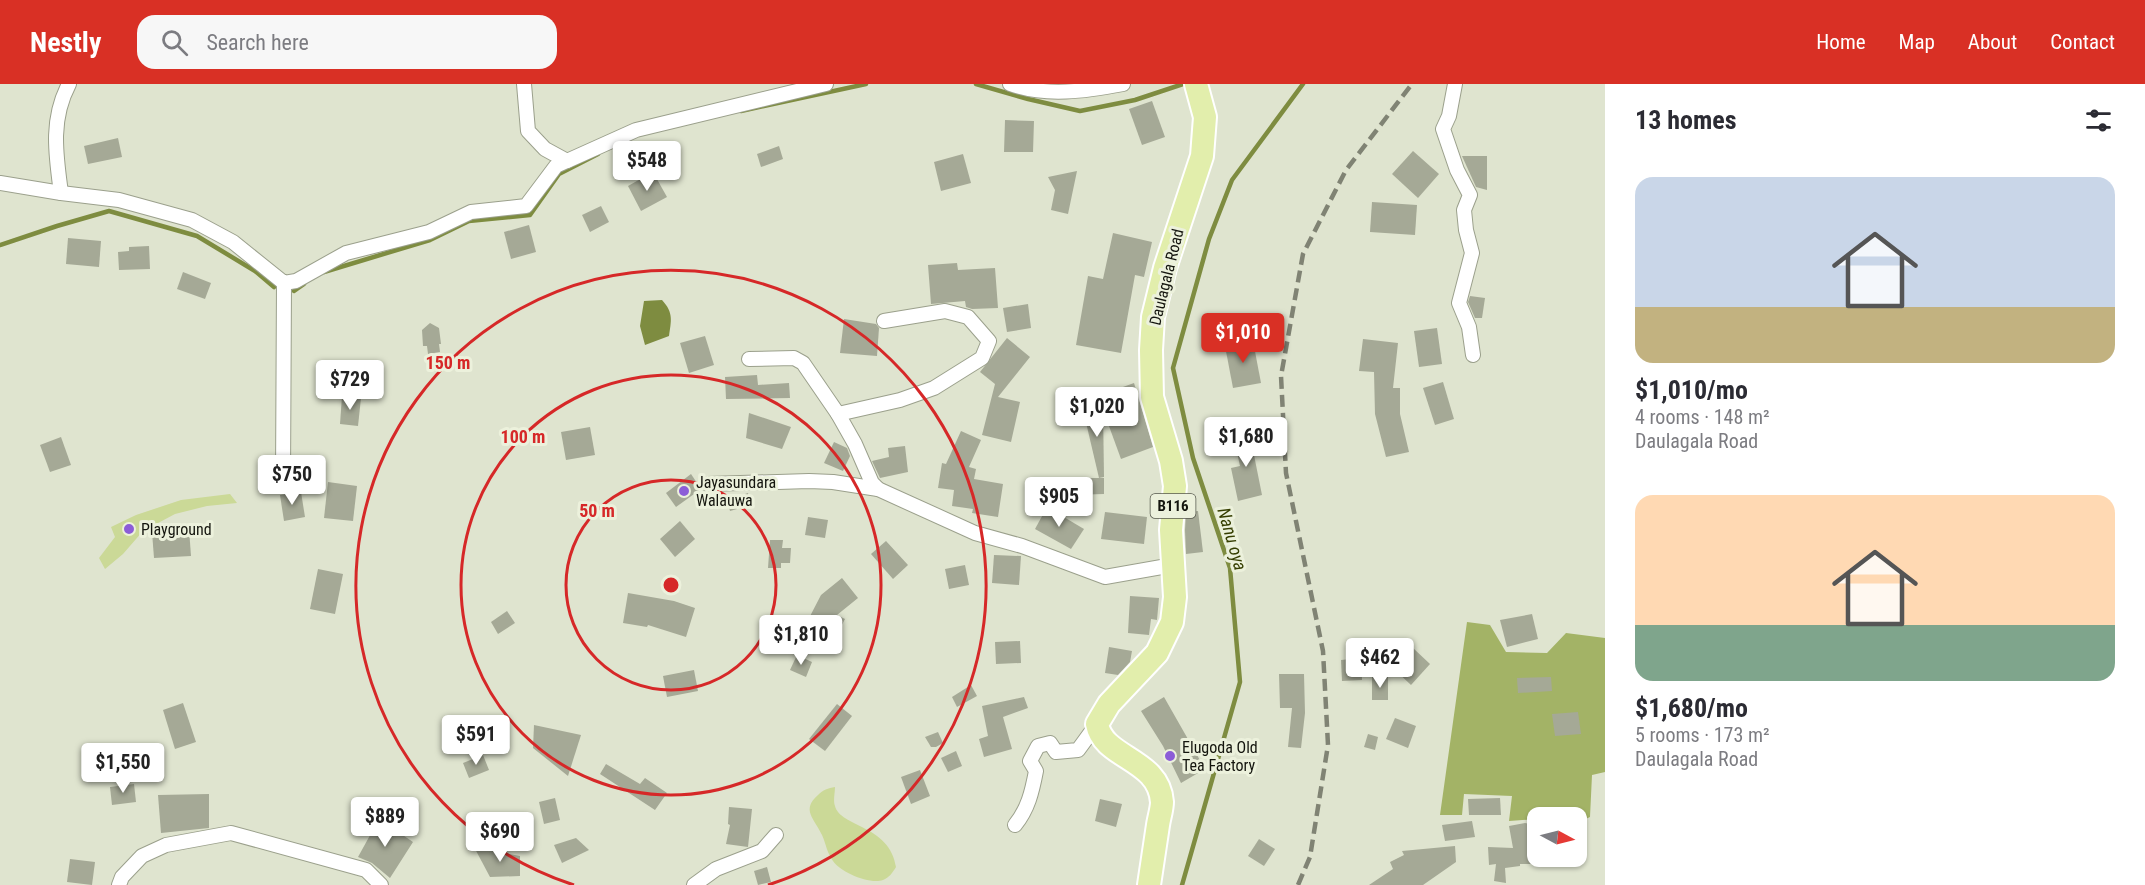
<!DOCTYPE html>
<html lang="en">
<head>
<meta charset="utf-8">
<style>
  :root { --surface:#fff; --page:#f7f7f7; --text:#2b2b33; --muted:#7c7c81; --accent:#d93025 }
  body { margin:0; font-family:"Roboto Condensed",sans-serif; background:var(--page); color:var(--text); height:100vh; display:flex; flex-direction:column; font-size:22px; white-space:nowrap }
  * { box-sizing:border-box; margin:0 }
  p { font-size:20px; color:var(--muted) }
  .icon { flex:none; width:33px; height:33px; fill:none; stroke:currentColor; stroke-width:2; stroke-linecap:round; stroke-linejoin:round }
  .map { position:relative; flex:1; overflow:hidden }
  .details { display:flex; flex-direction:column; background:var(--surface); width:540px }
  .details>* { flex:none }
  .needle { width:39px; rotate:97deg }
  .buttons { position:absolute; left:1527px; top:723px; display:grid; gap:12px }
  .buttons a { display:grid; place-items:center; width:60px; height:60px; border-radius:12px; background:var(--surface); box-shadow:0 2px 4px #0004; font-size:30px }
  .price { position:absolute; translate:-50% -51px; padding:0 14px; border-radius:6px; background:#fff; color:#222; font-size:20px; line-height:39px; filter:drop-shadow(0 2px 3px #0008) }
  .price::after { content:''; position:absolute; left:50%; top:36px; width:18px; height:14px; margin-left:-9px; background:inherit; clip-path:polygon(0 0,100% 0,50% 100%) }
  .price.selected { background:var(--accent); color:#fff }
  ul { padding:0; list-style:none }
  li { display:grid; align-content:center; gap:12px; height:318px; padding:0 30px }
  li span { display:grid; place-items:center; height:186px; border-radius:18px; color:#555 }
  li>.icon { margin-inline-start:auto }
  span .icon { width:108px; height:108px; fill:#fffc; stroke-width:1 }
  li b { font-size:26px }
  h2 { display:flex; justify-content:space-between; align-items:center; height:72px; padding:0 30px; font-size:26px }
  header { display:flex; align-items:center; gap:36px; box-sizing:border-box; height:84px; padding:0 30px; background:var(--accent); color:#fff }
  header strong { font-size:28px }
  nav { display:flex; gap:33px; margin-inline-start:auto; font-size:21px }
  .search { width:420px; height:54px; background:var(--page); display:flex; align-items:center; gap:15px; box-sizing:border-box; padding:0 21px; border-radius:18px; color:var(--muted); font-size:22px }
  main { display:flex; flex:1; min-height:0 }
  .map>svg:first-child { display:block }
  .green { fill:#cbd997 }
  .forest { fill:#a3b366 }
  .water { fill:#7e8c40 }
  .lines { fill:none; stroke-linecap:round; stroke-linejoin:round }
  .stream { stroke:#7e8c40; stroke-width:4.5 }
  .building { fill:#a5a996 }
  .street-casing { stroke:#9ba08c; stroke-width:16 }
  .primary-casing { stroke:#fff; stroke-width:26 }
  .street { stroke:#fff; stroke-width:14 }
  .primary { stroke:#e2eeac; stroke-width:22 }
  .rail { stroke:#808374; stroke-width:4.5; stroke-dasharray:12 6; stroke-linecap:butt }
  .ring { fill:none; stroke:#d62828; stroke-width:3 }
  .poi-dot { fill:#8c5dd7; stroke:#ecf1dc; stroke-width:2 }
  .labels { text-anchor:middle; stroke-width:6; stroke-linejoin:round; paint-order:stroke }
  .shield { fill:#ecf1dc; stroke:#55574c; stroke-width:1.5 }
  .shield-label { font-size:15px; font-weight:bold; fill:#14150e }
  .street-label { font-size:16px; fill:#14150e; stroke:#ecf1dc }
  .poi-label { font-size:16px; fill:#14150e; stroke:#ecf1dc; text-anchor:start }
  .water-label { font-size:18px; font-style:italic; fill:#353e01; stroke:#ecf1dc }
  .centre { fill:#d62828; stroke:#ecf1dc; stroke-width:3 }
  .ring-label { font-size:18px; text-anchor:middle; font-weight:bold; fill:#d62828; stroke:#ecf1dc; stroke-width:6; stroke-linejoin:round; paint-order:stroke }
</style>
</head>
<body>
<header>
<strong>Nestly</strong>
<div class="search"><svg class="icon" aria-label="search" viewBox="0 0 24 24"><circle cx="10" cy="10" r="6"/><path d="M15 15l6 6"/></svg>Search here</div>
<nav><a>Home</a><a>Map</a><a>About</a><a>Contact</a></nav>
</header>
<main>
<div class="map">
<svg width="1605" height="801" viewBox="0 0 1605 801">
  <rect width="100%" height="100%" fill="#dfe4cf"/>
  <g class="green">
    <polygon points="230,410 237,419 207,422 175,430 143,447 123,470 105,485 99,474 115,453 111,443 136,431 181,416"/>
    <path d="M835,703c0,5 -2,14 0,19 5,21 55,19 61,61 -3,5 -7,11 -13,13 -13,5 -43,-8 -50,-19 -6,-8 -7,-17 -11,-26 -8,-17 -21,-25 -4,-40 5,-5 10,-7 17,-8z"/>
  </g>
  <polygon class="forest" points="1467,538 1490,541 1506,568 1547,569 1566,549 1605,554 1605,688 1592,691 1590,733 1577,739 1576,734 1538,734 1537,735 1509,737 1512,712 1464,710 1462,731 1440,731"/>
  <path class="water" d="M662,216c12,13 9,21 7,36l-24,9 -5,-19 4,-25z"/>
  <g class="lines">
    <g class="stream">
      <polyline points="976,0 1028,15 1080,27 1135,16 1183,0"/>
      <polyline points="741,27 866,0"/>
      <polyline points="0,161 57,142 109,127 197,152 255,187 274,203"/>
      <polyline points="324,188 430,156 469,137 530,131 559,90 598,70"/>
      <polyline points="294,207 304,200"/>
      <polyline points="1182,801 1240,598 1230,484 1193,374 1173,284 1209,155 1232,96 1303,0"/>
    </g>
  </g>
  <g class="building">
    <polygon points="1152,17 1165,53 1142,61 1129,25"/>
    <polygon points="1005,36 1034,37 1033,68 1004,68"/>
    <polygon points="118,54 122,73 88,80 84,62"/>
    <polygon points="779,62 783,75 761,83 757,70"/>
    <polygon points="1413,67 1439,90 1418,114 1392,90"/>
    <polygon points="963,70 971,99 941,107 934,78"/>
    <polygon points="1462,72 1487,72 1487,106 1476,103"/>
    <polygon points="1077,87 1068,130 1051,126 1055,106 1048,93"/>
    <polygon points="653,88 667,113 641,127 628,102"/>
    <polygon points="1372,118 1417,121 1415,151 1370,148"/>
    <polygon points="601,122 609,138 590,148 582,131"/>
    <polygon points="529,141 536,168 511,175 504,148"/>
    <polygon points="1113,149 1152,158 1144,193 1135,191 1121,269 1076,261 1088,192 1103,195"/>
    <polygon points="68,154 101,157 99,183 66,180"/>
    <polygon points="149,162 150,185 119,186 118,168 129,167 129,163"/>
    <polygon points="957,179 958,186 995,184 998,224 972,225 966,223 965,217 931,220 928,181"/>
    <polygon points="183,188 211,199 205,215 177,205"/>
    <polygon points="1470,212 1485,214 1482,234 1475,234 1468,218"/>
    <polygon points="1028,220 1031,244 1007,248 1003,224"/>
    <polygon points="844,235 876,240 879,244 877,272 840,269"/>
    <polygon points="430,239 439,244 441,260 439,260 440,268 428,270 427,262 423,262 422,246"/>
    <polygon points="1437,244 1442,280 1419,283 1414,247"/>
    <polygon points="705,252 714,281 689,289 680,259"/>
    <polygon points="1007,254 1030,273 998,313 1020,318 1011,358 982,351 995,300 980,288"/>
    <polygon points="1363,255 1398,259 1393,304 1400,304 1400,330 1409,368 1386,373 1375,330 1374,288 1359,287"/>
    <polygon points="1253,257 1261,299 1233,304 1225,262"/>
    <polygon points="757,291 758,301 789,299 790,314 726,315 725,293"/>
    <polygon points="1443,298 1454,335 1435,341 1423,304"/>
    <polygon points="1134,299 1153,363 1121,375 1098,312"/>
    <polygon points="342,312 361,314 358,342 340,340"/>
    <polygon points="1103,325 1104,393 1099,394 1084,330"/>
    <polygon points="749,329 791,343 782,365 746,354"/>
    <polygon points="590,343 595,371 566,376 561,348"/>
    <polygon points="1249,346 1262,411 1238,417 1231,384 1240,382 1233,350"/>
    <polygon points="961,347 981,356 969,383 976,385 974,395 1003,400 998,433 972,429 973,425 952,422 954,406 938,404 942,379 946,380"/>
    <polygon points="61,353 71,381 50,388 40,361"/>
    <polygon points="834,358 847,364 850,372 843,387 824,379"/>
    <polygon points="905,362 908,388 880,394 872,377 889,373 888,364"/>
    <polygon points="691,390 701,405 676,423 666,409"/>
    <polygon points="1072,394 1104,394 1104,410 1072,411"/>
    <polygon points="328,398 357,402 353,437 324,434"/>
    <polygon points="301,408 305,433 284,437 280,411"/>
    <polygon points="748,409 751,421 730,427 727,416"/>
    <polygon points="1047,423 1084,445 1071,465 1035,445"/>
    <polygon points="1198,427 1203,468 1186,470 1185,446 1186,428"/>
    <polygon points="1105,428 1147,433 1144,460 1101,455"/>
    <polygon points="808,433 828,436 825,454 805,451"/>
    <polygon points="680,437 695,455 675,473 660,455"/>
    <polygon points="189,445 191,472 154,474 152,448"/>
    <polygon points="770,456 783,456 782,464 791,464 790,479 781,479 781,484 768,484"/>
    <polygon points="886,457 908,481 893,495 871,470"/>
    <polygon points="994,471 1021,472 1019,501 992,499"/>
    <polygon points="965,481 969,501 949,505 945,485"/>
    <polygon points="318,485 343,490 335,530 310,525"/>
    <polygon points="842,494 858,514 837,531 845,535 836,552 807,538 821,511"/>
    <polygon points="628,509 674,517 695,524 686,553 648,541 647,543 623,539"/>
    <polygon points="1130,512 1159,514 1157,536 1151,535 1149,551 1128,549"/>
    <polygon points="507,527 515,539 498,550 491,538"/>
    <polygon points="1532,530 1538,555 1507,563 1500,536"/>
    <polygon points="1020,557 1021,579 996,580 995,558"/>
    <polygon points="1109,563 1132,567 1130,578 1118,591 1105,589"/>
    <polygon points="1413,564 1430,580 1411,601 1394,585"/>
    <polygon points="797,571 812,578 806,593 790,586"/>
    <polygon points="1361,574 1362,596 1342,597 1341,576"/>
    <polygon points="694,586 698,607 667,613 663,592"/>
    <polygon points="1279,590 1304,590 1305,629 1301,664 1288,663 1292,624 1280,624"/>
    <rect x="1372" y="593" width="16" height="23"/>
    <polygon points="1551,593 1552,607 1518,609 1517,594"/>
    <polygon points="971,601 977,612 957,623 952,613"/>
    <polygon points="1024,613 1028,624 1003,633 1012,665 984,673 979,655 988,652 982,622"/>
    <polygon points="1164,613 1205,685 1181,699 1163,662 1141,627"/>
    <polygon points="183,619 196,658 175,665 163,626"/>
    <polygon points="837,620 852,632 825,667 809,655"/>
    <polygon points="1578,628 1581,650 1555,652 1552,630"/>
    <polygon points="1395,634 1416,642 1408,664 1386,655"/>
    <polygon points="534,641 581,651 568,692 533,664"/>
    <polygon points="938,648 943,659 936,663 931,663 925,653"/>
    <polygon points="1368,650 1378,653 1375,666 1364,663"/>
    <polygon points="956,667 962,682 948,688 941,674"/>
    <polygon points="483,671 489,686 469,694 463,679"/>
    <polygon points="606,680 640,700 645,694 667,709 655,726 600,690"/>
    <polygon points="920,686 930,712 911,720 901,693"/>
    <polygon points="134,700 136,718 112,721 110,703"/>
    <polygon points="209,710 209,744 161,749 158,711"/>
    <polygon points="555,714 560,736 544,740 539,718"/>
    <polygon points="1500,714 1501,731 1469,731 1468,715"/>
    <polygon points="1100,715 1122,720 1116,743 1095,737"/>
    <polygon points="729,723 752,725 748,763 726,760 730,741 728,740"/>
    <polygon points="379,735 413,758 390,794 372,779 358,773"/>
    <polygon points="1472,737 1475,753 1445,757 1442,741"/>
    <polygon points="1525,739 1535,741 1535,780 1520,780 1520,782 1505,784 1506,799 1494,797 1496,780 1489,781 1488,763 1513,764 1509,742"/>
    <polygon points="576,754 589,766 562,779 554,761"/>
    <polygon points="1259,755 1275,765 1264,782 1248,772"/>
    <polygon points="1455,762 1456,778 1423,801 1369,801 1393,785 1390,778 1404,771 1402,767"/>
    <polygon points="474,763 520,772 520,792 490,793"/>
    <polygon points="70,775 95,778 92,801 67,798"/>
    <polygon points="767,783 771,798 758,801 754,787"/>
  </g>
  <g class="lines">
    <g class="street-casing">
      <g id="street">
        <polyline points="524,0 528,47 545,65 567,77 636,46 826,0"/>
        <path d="M1010,0c36,13 76,7 113,0"/>
        <polyline points="1455,0 1449,32 1443,45 1457,86 1470,111 1464,126 1466,146 1472,169 1459,219 1469,243 1473,271"/>
        <polyline points="0,99 61,109 119,116 192,136 233,158 284,199 296,197 346,169 429,148 471,128 526,122 556,82 567,77"/>
        <path d="M61,109c-5,-38 -11,-73 8,-109"/>
        <polyline points="884,237 945,227 968,233 989,257 982,274 934,304 900,316 838,330 855,360 872,399 878,405 975,449 1022,462 1105,493 1173,481"/>
        <polyline points="749,275 794,274 803,279 838,330"/>
        <polyline points="283,393 284,199"/>
        <polyline points="708,400 809,397 833,398 878,405"/>
        <path d="M1015,741c13,-16 17,-33 21,-54l-6,-10 8,-15 12,-3 6,9 22,-2 19,-26"/>
        <polyline points="119,801 122,793 142,772 166,761 231,749 366,786 381,801"/>
        <polyline points="694,801 716,785 762,767 776,751"/>
      </g>
    </g>
    <g class="primary-casing">
      <path id="primary" d="M1149,801c3,-20 6,-40 9,-60 1,-7 4,-16 4,-23 -3,-44 -59,-43 -65,-78l12,-20 48,-51 15,-31 3,-25 -4,-67 4,-44 -4,-25 -19,-64 -1,-47 2,-33 12,-49 37,-112 3,-39 -9,-33"/>
    </g>
    <use href="#street" class="street"/>
    <use href="#primary" class="primary"/>
    <polyline class="rail" points="1298,801 1310,773 1328,661 1323,567 1286,389 1281,292 1303,170 1346,86 1412,0"/>
  </g>
  <g class="ring">
    <circle cx="671" cy="501" r="105"/>
    <circle cx="671" cy="501" r="210"/>
    <path d="M574 801A315 315 0 1 1 768 801"/>
  </g>
  <g class="poi-dot">
    <circle cx="684" cy="407" r="6"/>
    <circle cx="129" cy="445" r="6"/>
    <circle cx="1170" cy="672" r="6"/>
  </g>
  <g class="labels">
    <rect class="shield" x="1150.5" y="410" width="45" height="24" rx="4.5"/>
    <g class="shield-label">
      <text x="1173" y="427">B116</text>
    </g>
    <g class="street-label">
      <text transform="translate(1166 193) rotate(-76)" y="6">Daulagala Road</text>
    </g>
    <g class="poi-label">
      <text x="696" y="404">Jayasundara<tspan x="696" dy="18">Walauwa</tspan></text>
      <text x="141" y="451">Playground</text>
      <text x="1182" y="669">Elugoda Old<tspan x="1182" dy="18">Tea Factory</tspan></text>
    </g>
    <g class="water-label">
      <text transform="translate(1232 455) rotate(74)" y="6">Nanu oya</text>
    </g>
  </g>
  <circle cx="671" cy="501" r="9" class="centre"/>
  <g class="ring-label">
    <text x="448" y="285">150 m</text>
    <text x="523" y="359">100 m</text>
    <text x="597" y="433">50 m</text>
  </g>
</svg>
<div class="buttons">
<a><svg class="needle" viewBox="-14 -14 28 28"><path d="M0-13l5 13h-10z" fill="#e53935"/><path d="M0 13l5-13h-10z" fill="#7c7c81"/></svg></a>
</div>
<b class="price" style="left:647px;top:108px">$548</b>
<b class="price selected" style="left:1243px;top:280px">$1,010</b>
<b class="price" style="left:350px;top:327px">$729</b>
<b class="price" style="left:1097px;top:354px">$1,020</b>
<b class="price" style="left:1246px;top:384px">$1,680</b>
<b class="price" style="left:292px;top:422px">$750</b>
<b class="price" style="left:1059px;top:444px">$905</b>
<b class="price" style="left:801px;top:582px">$1,810</b>
<b class="price" style="left:1380px;top:605px">$462</b>
<b class="price" style="left:476px;top:682px">$591</b>
<b class="price" style="left:123px;top:710px">$1,550</b>
<b class="price" style="left:385px;top:764px">$889</b>
<b class="price" style="left:500px;top:779px">$690</b>
</div>
<section class="details">
<h2>13 homes<svg class="icon" aria-label="filters" viewBox="0 0 24 24"><path d="M4 7h16M4 17h16"/><circle cx="9" cy="7" r="2"/><circle cx="15" cy="17" r="2"/></svg></h2>
<ul>
<li><span style="background:linear-gradient(#c9d6e8 70%,#c2b280 0)"><svg class="icon" aria-label="home" viewBox="0 0 24 24"><path d="M3 11l9-7 9 7M6 9v11h12V9"/></svg></span><div><b>$1,010/mo</b><p>4 rooms · 148 m²</p><p>Daulagala Road</p></div></li>
<li><span style="background:linear-gradient(#ffd9b3 70%,#7fa58c 0)"><svg class="icon" aria-label="home" viewBox="0 0 24 24"><path d="M3 11l9-7 9 7M6 9v11h12V9"/></svg></span><div><b>$1,680/mo</b><p>5 rooms · 173 m²</p><p>Daulagala Road</p></div></li>
</ul>
</section>
</main>
</body>
</html>
